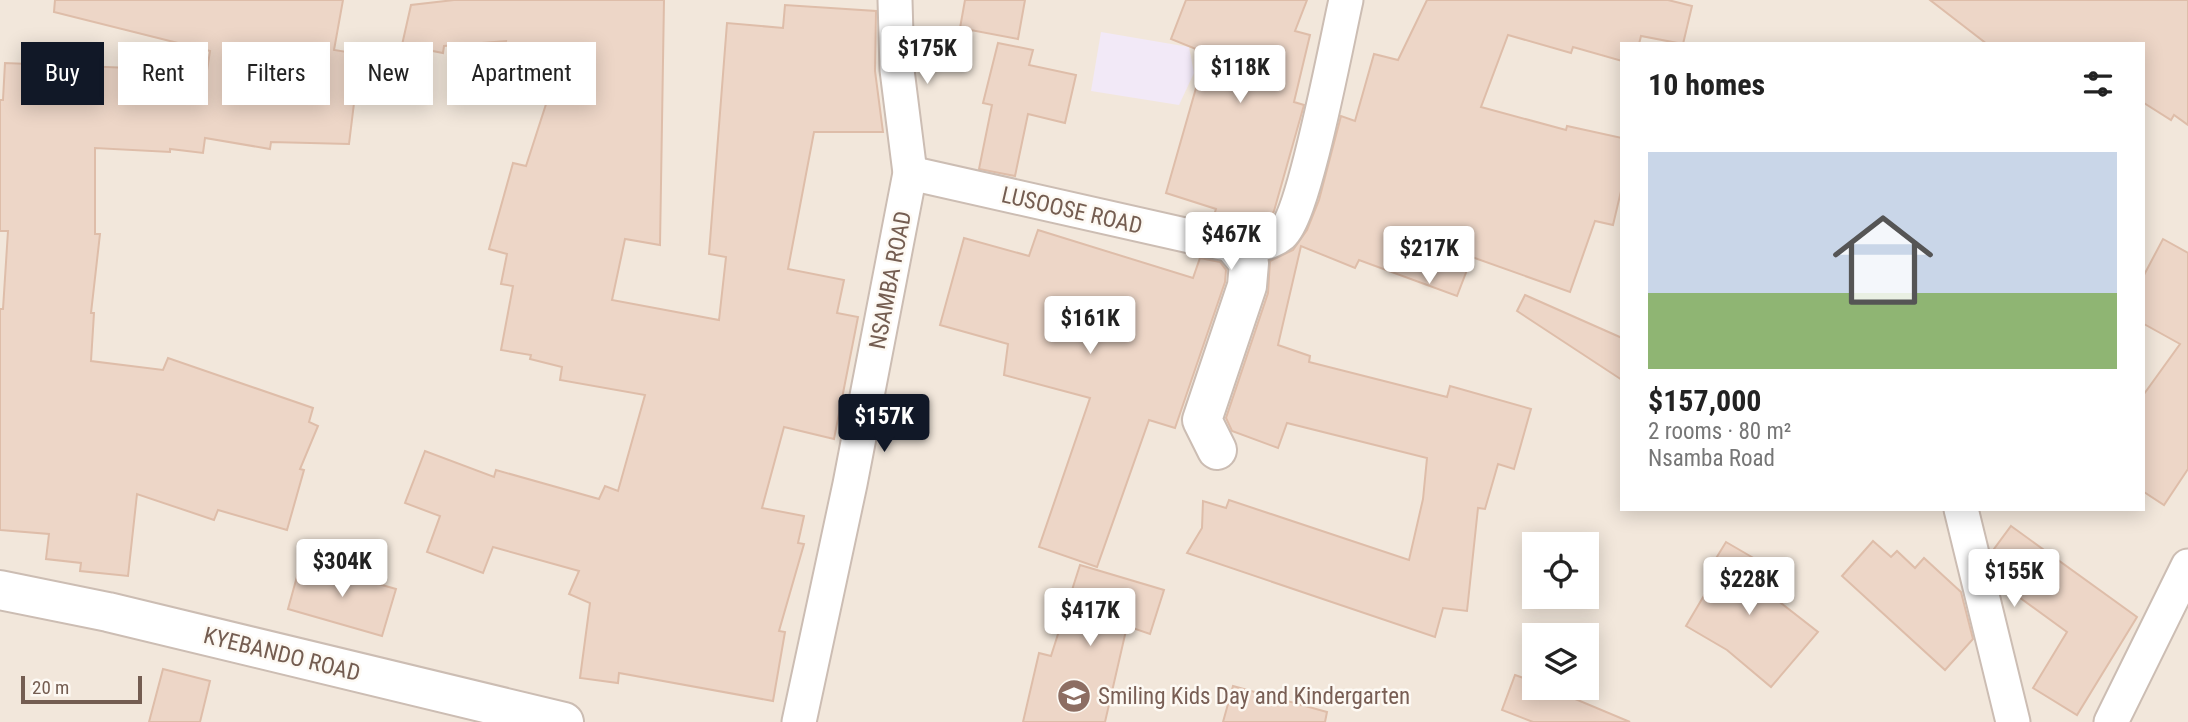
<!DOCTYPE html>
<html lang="en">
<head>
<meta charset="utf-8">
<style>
  :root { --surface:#fff; --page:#f2f2f2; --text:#222; --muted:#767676; --accent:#111827 }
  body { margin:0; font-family:"Roboto Condensed",sans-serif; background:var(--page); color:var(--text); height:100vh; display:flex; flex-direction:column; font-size:26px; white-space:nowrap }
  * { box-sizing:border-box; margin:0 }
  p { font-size:23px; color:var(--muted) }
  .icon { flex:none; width:38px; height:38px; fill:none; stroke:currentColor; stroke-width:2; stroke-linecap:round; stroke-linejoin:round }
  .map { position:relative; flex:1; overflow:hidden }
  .sheet { position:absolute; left:1620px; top:42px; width:525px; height:469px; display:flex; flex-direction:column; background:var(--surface); border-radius:0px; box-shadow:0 4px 18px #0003 }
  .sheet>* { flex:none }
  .banner { position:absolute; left:21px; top:42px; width:665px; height:63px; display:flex; gap:14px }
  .controls { position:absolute; left:1522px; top:532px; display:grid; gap:14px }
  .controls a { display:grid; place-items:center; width:77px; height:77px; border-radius:0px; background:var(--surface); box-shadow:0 4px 18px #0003; font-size:35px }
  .scale { position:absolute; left:21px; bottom:18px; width:121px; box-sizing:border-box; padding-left:7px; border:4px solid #745d51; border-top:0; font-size:19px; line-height:24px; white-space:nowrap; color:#745d51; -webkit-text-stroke:5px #fdf9f3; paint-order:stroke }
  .price { position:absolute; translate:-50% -60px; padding:0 16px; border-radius:7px; background:#fff; color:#222; font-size:23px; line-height:46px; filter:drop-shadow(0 2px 4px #0008) }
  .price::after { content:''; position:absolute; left:50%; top:42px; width:21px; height:16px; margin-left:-10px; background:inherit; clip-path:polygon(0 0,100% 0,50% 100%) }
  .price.current { background:var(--accent); color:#fff }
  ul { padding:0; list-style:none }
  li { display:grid; align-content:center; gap:14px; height:371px; padding:0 28px }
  li span { display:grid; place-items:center; height:217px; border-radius:0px; color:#555 }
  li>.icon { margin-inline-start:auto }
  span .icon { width:126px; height:126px; fill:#fffc; stroke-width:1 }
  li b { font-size:30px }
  h2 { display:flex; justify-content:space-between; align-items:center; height:84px; padding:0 28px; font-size:30px }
  .tag { padding:0 24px; border-radius:0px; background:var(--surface); box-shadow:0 4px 18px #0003; font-size:24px; line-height:63px }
  .tag.current { background:var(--accent); color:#fff }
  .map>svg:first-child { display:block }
  .residential { fill:#f2e7db; fill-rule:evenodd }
  .education { fill:#f2e9f7 }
  .building { fill:#edd6c7; stroke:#debda9; stroke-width:2 }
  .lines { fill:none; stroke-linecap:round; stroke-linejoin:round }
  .minor-casing { stroke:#ccbdb3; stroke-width:37 }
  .tertiary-casing { stroke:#ccbdb3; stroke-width:42 }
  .minor { stroke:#fff; stroke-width:33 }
  .tertiary { stroke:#fff; stroke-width:38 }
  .labels { text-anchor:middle; stroke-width:5; stroke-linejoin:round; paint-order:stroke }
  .street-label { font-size:23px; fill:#745d51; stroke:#fdf9f3 }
  .education-label { font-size:23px; fill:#785e54; stroke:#fdf9f3; text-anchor:start }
</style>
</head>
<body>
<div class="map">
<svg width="2188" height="722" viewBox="0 0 2188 722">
  <rect width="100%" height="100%" fill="#fbf5ec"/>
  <path class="residential" d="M0,0h2188v722h-2188zM1622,44h522v465h-522zM1535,544h52v53h-52zM1535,635h52v53h-52z"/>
  <polygon class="education" points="1101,32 1189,47 1194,73 1179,105 1091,91"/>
  <g class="building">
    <polygon points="55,0 343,0 334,50 360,54 349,144 271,142 270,149 205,138 203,153 170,149 170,152 95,148 95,234 100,234 91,313 94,313 91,361 163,370 168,358 313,408 309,422 318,426 300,469 304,470 287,530 218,510 214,520 137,494 128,576 80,571 81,563 46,559 49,534 0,530 0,309 3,309 8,231 0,231 0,100 3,100 5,63 207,71 210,51 54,12"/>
    <polygon points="454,0 664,0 660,245 625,239 612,300 719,320 726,257 709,254 727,23 783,28 785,5 876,11 875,71 883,132 814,132 788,269 844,280 837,313 858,317 834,439 784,427 762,508 804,516 798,543 804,544 779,631 785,632 773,701 619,673 618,683 580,678 590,603 569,594 579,571 493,547 483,573 427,552 440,516 405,503 425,451 494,477 496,470 599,499 605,486 618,491 645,395 560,380 562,367 530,359 531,355 501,350 513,286 501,284 507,254 489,249 513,163 526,166 558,67 503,58 506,41 444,46 443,53 402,45 411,5"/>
    <polygon points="965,0 1025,0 1018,39 960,28"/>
    <polygon points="1186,0 1307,0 1295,31 1310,35 1294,102 1304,105 1274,211 1268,220 1257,225 1212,221 1216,209 1166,193 1206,53 1171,39"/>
    <polygon points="1427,0 1668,0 1692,6 1683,44 1641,36 1639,44 1622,44 1622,61 1573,47 1571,53 1508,35 1481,107 1566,130 1567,126 1622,138 1622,187 1613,225 1595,221 1570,292 1472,257 1457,296 1359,260 1355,268 1301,246 1278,345 1310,356 1309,362 1447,397 1450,386 1531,409 1514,469 1498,464 1485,509 1478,508 1467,611 1443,608 1435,637 1187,553 1202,528 1203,501 1226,508 1229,500 1409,560 1423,499 1427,458 1287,423 1278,448 1232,431 1226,418 1268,293 1270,261 1293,250 1307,230 1319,200 1341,116 1355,121 1374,54 1398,60"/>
    <polygon points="1930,0 2188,0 2188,125 2174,115 2171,120 2144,103 2144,44 1987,44"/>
    <polygon points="998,43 1033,50 1029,65 1076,75 1065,123 1028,114 1015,176 979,169 992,105 983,103"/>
    <polygon points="1038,230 1193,278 1200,258 1220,262 1226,270 1225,282 1175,428 1149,420 1097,567 1039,547 1090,398 1004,375 1008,344 940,325 964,238 1029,256"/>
    <polygon points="2163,239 2188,253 2188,469 2164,505 2144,492 2144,394 2180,344 2144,324 2144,275"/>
    <polygon points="1525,295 1622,338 1622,380 1517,311"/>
    <polygon points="2011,526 2137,617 2077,715 2033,688 2067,632 2005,587 1994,549"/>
    <polygon points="1873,541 1891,557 1897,551 1915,568 1924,558 1961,592 1973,639 1945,670 1842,576"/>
    <polygon points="1726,542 1769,567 1758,585 1818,632 1771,687 1727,650 1686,626 1715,577 1707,573"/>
    <polygon points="301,562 396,589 382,636 288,609"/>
    <polygon points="1080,565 1164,590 1150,634 1127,626 1105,722 1023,722 1039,653 1051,656"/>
    <polygon points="163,669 210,681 200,722 149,722"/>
    <polygon points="1515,675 1535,682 1535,688 1549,688 1630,722 1533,722 1502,710"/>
    <polygon points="1233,686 1327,712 1325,722 1223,722"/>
  </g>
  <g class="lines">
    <g class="minor-casing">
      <g id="minor">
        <path d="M910,173l284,64c27,6 64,17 88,-3 23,-20 55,-195 64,-234"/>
        <polyline points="1961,509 2013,722"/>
        <polyline points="799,722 850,484 910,173 897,70 895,0"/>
        <polyline points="2111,722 2188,566"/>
      </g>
    </g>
    <g class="tertiary-casing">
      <g id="tertiary">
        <polyline points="1217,450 1202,420 1247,286 1249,263 1234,245"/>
        <polyline points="0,590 108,612 564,722"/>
      </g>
    </g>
    <use href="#minor" class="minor"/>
    <use href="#tertiary" class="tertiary"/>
  </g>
  <defs>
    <g id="school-disc" transform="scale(1.75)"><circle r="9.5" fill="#8d6e63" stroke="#fdf9f3"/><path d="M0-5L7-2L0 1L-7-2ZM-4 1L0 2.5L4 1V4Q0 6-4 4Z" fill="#fff"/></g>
  </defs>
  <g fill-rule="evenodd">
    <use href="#school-disc" x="1074" y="696"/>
  </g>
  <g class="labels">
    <g class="street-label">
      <text transform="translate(1072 210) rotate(13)" y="8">LUSOOSE ROAD</text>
      <text transform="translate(890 280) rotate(-79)" y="8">NSAMBA ROAD</text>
      <text transform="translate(282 654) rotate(14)" y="8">KYEBANDO ROAD</text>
    </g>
    <g class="education-label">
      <text x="1098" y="704">Smiling Kids Day and Kindergarten</text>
    </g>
  </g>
</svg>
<div class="controls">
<a><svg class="icon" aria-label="locate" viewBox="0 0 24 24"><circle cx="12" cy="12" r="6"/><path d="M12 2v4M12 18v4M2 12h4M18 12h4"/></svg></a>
<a><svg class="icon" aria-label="layers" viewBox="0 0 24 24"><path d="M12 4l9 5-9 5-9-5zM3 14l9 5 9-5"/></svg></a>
</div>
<div class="scale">20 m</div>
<b class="price" style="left:927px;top:86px">$175K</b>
<b class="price" style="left:1240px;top:105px">$118K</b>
<b class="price" style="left:1231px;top:272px">$467K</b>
<b class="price" style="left:1429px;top:286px">$217K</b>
<b class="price" style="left:1090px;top:356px">$161K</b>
<b class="price current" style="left:884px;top:454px">$157K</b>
<b class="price" style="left:342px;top:599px">$304K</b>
<b class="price" style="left:2014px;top:609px">$155K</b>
<b class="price" style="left:1749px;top:617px">$228K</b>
<b class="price" style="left:1090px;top:648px">$417K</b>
<div class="banner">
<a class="tag current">Buy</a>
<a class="tag">Rent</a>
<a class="tag">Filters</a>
<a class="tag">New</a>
<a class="tag">Apartment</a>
</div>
<section class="sheet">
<h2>10 homes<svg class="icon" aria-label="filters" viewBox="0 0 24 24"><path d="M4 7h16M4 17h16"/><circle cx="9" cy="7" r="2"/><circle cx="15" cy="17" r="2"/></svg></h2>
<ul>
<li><span style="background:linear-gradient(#c9d6e8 65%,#8fb573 0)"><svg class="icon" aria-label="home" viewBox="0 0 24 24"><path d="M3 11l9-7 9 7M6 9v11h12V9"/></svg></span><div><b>$157,000</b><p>2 rooms · 80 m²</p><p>Nsamba Road</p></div></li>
</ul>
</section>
</div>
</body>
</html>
